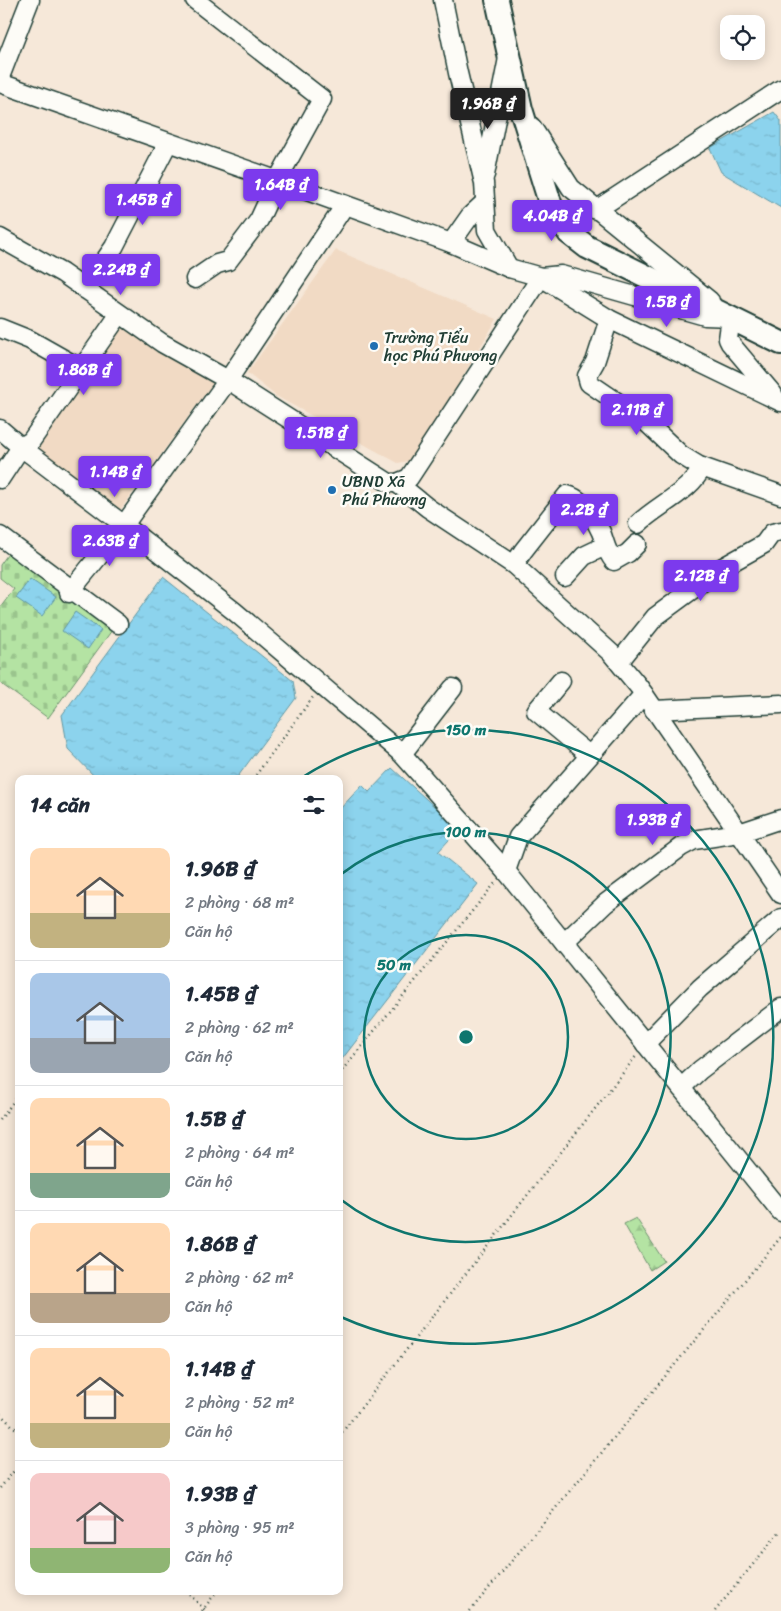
<!DOCTYPE html>
<html lang="vi">
<head>
<meta charset="utf-8">
<style>
  :root { --surface:#fff; --page:#f6f6f7; --text:#1f2937; --muted:#747a83; --line:#e0e1e3; --accent:#7c3aed }
  body { margin:0; font-family:Sriracha,sans-serif; background:var(--page); color:var(--text); height:100vh; display:flex; flex-direction:column; font-size:19px; white-space:nowrap }
  * { box-sizing:border-box; margin:0 }
  p { font-size:16px; color:var(--muted) }
  .icon { flex:none; width:28px; height:28px; fill:none; stroke:currentColor; stroke-width:2; stroke-linecap:round; stroke-linejoin:round }
  .map { position:relative; flex:1; overflow:hidden }
  .drawer { position:absolute; left:15px; top:775px; width:328px; height:820px; display:flex; flex-direction:column; background:var(--surface); border-radius:10px; box-shadow:0 2px 12px #0003 }
  .drawer>* { flex:none }
  .buttons { position:absolute; left:720px; top:15px; display:grid; gap:10px }
  .buttons a { display:grid; place-items:center; width:45px; height:45px; border-radius:10px; background:var(--surface); box-shadow:0 2px 12px #0003; font-size:25px }
  .price { position:absolute; translate:-50% -42px; padding:0 11px; border-radius:5px; background:var(--accent); color:#fff; font-size:16px; line-height:32px; filter:drop-shadow(0 1px 2px #0008) }
  .price::after { content:''; position:absolute; left:50%; top:30px; width:15px; height:11px; margin-left:-8px; background:inherit; clip-path:polygon(0 0,100% 0,50% 100%) }
  .price.on { background:#222; color:#fff }
  ul { padding:0; list-style:none }
  li { display:flex; align-items:center; gap:15px; height:125px; padding:0 15px }
  li+li { border-top:1px solid var(--line) }
  li span { display:grid; place-items:center; flex:none; width:140px; height:100px; border-radius:10px; color:#555 }
  li>.icon { margin-inline-start:auto }
  span .icon { width:60px; height:60px; fill:#fffc; stroke-width:1 }
  li b { font-size:21px }
  h2 { display:flex; justify-content:space-between; align-items:center; height:60px; padding:0 15px; font-size:21px }
  .map>svg:first-child { display:block }
  .built { fill:#f1dac4 }
  .forest { fill:url(#forest-firs); stroke:#6a906c }
  .cemetery { fill:url(#cemetery-stones); stroke:#6a906c }
  .water { fill:url(#water-ripples); stroke:#6097a3 }
  .lines { fill:none; stroke-linecap:round; stroke-linejoin:round }
  .minor-casing { stroke:#1f3d34; stroke-width:21 }
  .major-casing { stroke:#1f3d34; stroke-width:26 }
  .path { stroke:#1f3d34; stroke-width:2.5; stroke-dasharray:1 4; stroke-linecap:butt }
  .minor { stroke:#fdfcf7; stroke-width:18 }
  .major { stroke:#fdfcf7; stroke-width:22 }
  .ring { fill:none; stroke:#0f766e; stroke-width:2.5 }
  .poi-dot { fill:#1f6fb2; stroke:#fdfcf7; stroke-width:2 }
  .labels { text-anchor:middle; stroke-width:5; stroke-linejoin:round; paint-order:stroke }
  .poi-label { font-size:16px; fill:#1f3d34; stroke:#fdfcf7; text-anchor:start }
  .centre { fill:#0f766e; stroke:#fdfcf7; stroke-width:2.5 }
  .ring-label { font-size:15px; text-anchor:middle; font-weight:bold; fill:#0f766e; stroke:#fdfcf7; stroke-width:5; stroke-linejoin:round; paint-order:stroke }
</style>
</head>
<body>
<div class="map">
<svg width="781" height="1611" viewBox="0 0 781 1611">
  <defs>
    <pattern id="forest-firs" width="22" height="20" patternUnits="userSpaceOnUse" patternTransform="scale(1.25)"><rect width="22" height="20" fill="#b4e3a3"/><path d="M5 1l3.5 6h-7zM16 11l3.5 6h-7z" fill="#9ac48d"/></pattern>
    <pattern id="cemetery-stones" width="16" height="16" patternUnits="userSpaceOnUse" patternTransform="scale(1.25)"><rect width="16" height="16" fill="#b4e3a3"/><path d="M2 7V4a2 2 0 0 1 4 0v3zM10 15v-3a2 2 0 0 1 4 0v3z" fill="#9ac48d"/></pattern>
    <pattern id="water-ripples" width="26" height="14" patternUnits="userSpaceOnUse" patternTransform="scale(1.25)"><rect width="26" height="14" fill="#8cd3ed"/><path d="M2 4q2-2 4 0t4 0M15 11q2-2 4 0t4 0" fill="none" stroke="#78b6cc"/></pattern>
  </defs>
  <rect width="100%" height="100%" fill="#f6e8d9"/>
  <filter id="ink" filterUnits="userSpaceOnUse"><feTurbulence type="fractalNoise" baseFrequency=".02" numOctaves="2"/><feDisplacementMap in="SourceGraphic" scale="10" xChannelSelector="R" yChannelSelector="G"/><feConvolveMatrix kernelMatrix="1 2 1 2 8 2 1 2 1" color-interpolation-filters="sRGB"/></filter>
  <g filter="url(#ink)">
    <g class="built">
      <polygon points="336,250 497,319 413,460 398,463 276,396 247,373"/>
      <polygon points="128,326 213,383 120,510 34,447 116,331"/>
    </g>
    <polygon class="forest" points="636,1218 664,1261 650,1270 624,1224"/>
    <polygon class="cemetery" points="10,551 115,626 48,718 0,683 0,608 14,589 0,578 0,565"/>
    <g class="water">
      <polygon points="774,112 781,121 781,208 721,172 710,148"/>
      <polygon points="163,577 293,681 296,698 236,779 97,779 68,749 62,715"/>
      <polygon points="30,579 56,597 42,616 16,598"/>
      <polygon points="75,612 101,630 88,649 62,631"/>
      <polygon points="392,768 459,829 438,852 478,884 339,1063 339,810 362,785 369,792"/>
    </g>
    <g class="lines">
      <g class="minor-casing">
        <g id="minor">
          <polyline points="195,0 322,99 277,181 259,220 228,261 217,264 195,279"/>
          <polyline points="443,0 458,73 484,183 487,230 509,268"/>
          <polyline points="0,77 30,0"/>
          <polyline points="0,83 299,188 451,243 509,268 541,277 609,319 781,402"/>
          <polyline points="532,127 571,188 710,301"/>
          <polyline points="485,175 508,58"/>
          <polyline points="345,205 228,380 389,483 397,483 409,478 541,277"/>
          <polyline points="596,210 781,89"/>
          <polyline points="0,238 62,273 162,343 228,380 124,525 21,447 0,479"/>
          <polyline points="451,243 470,216 485,202"/>
          <polyline points="541,277 561,275 705,316 731,317 728,339 730,343 773,394"/>
          <polyline points="85,289 114,247 168,143"/>
          <polyline points="609,319 595,362 587,376 589,383 645,421 681,455 699,466 781,495"/>
          <polyline points="0,328 30,340 83,370"/>
          <polyline points="0,429 21,447 31,441 119,315"/>
          <polyline points="397,483 428,508 514,565 611,653 639,687 781,894"/>
          <path d="M638,524c18,-18 55,-34 64,-57"/>
          <polyline points="0,536 118,624"/>
          <path d="M514,565l9,-14 44,-56c16,4 27,22 34,37 4,10 5,20 13,29l14,-8 9,-9"/>
          <polyline points="565,577 584,556 605,546"/>
          <polyline points="69,593 124,525 234,611 402,754 506,871 781,1212"/>
          <polyline points="619,662 655,617 723,567 764,544 772,533 781,531"/>
          <polyline points="561,681 536,711 589,755"/>
          <polyline points="654,710 781,704"/>
          <polyline points="402,754 453,688"/>
          <polyline points="506,871 518,837 644,694"/>
          <polyline points="564,943 606,903 681,847 694,840 739,833 781,819"/>
          <polyline points="645,1044 700,988 781,918"/>
          <polyline points="681,1088 700,1070 781,1008"/>
        </g>
      </g>
      <g class="major-casing">
        <polyline id="major" points="497,0 521,109 551,206 569,233 587,247 781,343"/>
      </g>
      <g class="path">
        <polyline points="253,779 313,697"/>
        <polyline points="339,1074 496,882"/>
        <polyline points="0,1120 19,1094"/>
        <polyline points="0,1414 19,1432"/>
        <polyline points="339,1436 637,1055"/>
        <polyline points="0,1488 19,1465"/>
        <polyline points="186,1591 206,1611"/>
        <polyline points="202,1611 217,1591"/>
        <polyline points="470,1611 781,1237"/>
        <polyline points="715,1611 781,1530"/>
      </g>
      <use href="#minor" class="minor"/>
      <use href="#major" class="major"/>
    </g>
  </g>
  <g class="ring">
    <circle cx="466" cy="1037" r="102"/>
    <path d="M340 875A205 205 0 1 1 340 1199"/>
    <path d="M301 778A307 307 0 1 1 341 1317"/>
  </g>
  <g class="poi-dot">
    <circle cx="374" cy="346" r="5"/>
    <circle cx="332" cy="490" r="5"/>
  </g>
  <g class="labels">
    <g class="poi-label">
      <text x="384" y="343">Trường Tiểu<tspan x="384" dy="18">học Phú Phương</tspan></text>
      <text x="342" y="487">UBND Xã<tspan x="342" dy="18">Phú Phương</tspan></text>
    </g>
  </g>
  <circle cx="466" cy="1037" r="8" class="centre"/>
  <g class="ring-label">
    <text x="466" y="735">150 m</text>
    <text x="466" y="837">100 m</text>
    <text x="394" y="970">50 m</text>
  </g>
</svg>
<div class="buttons">
<a><svg class="icon" aria-label="locate" viewBox="0 0 24 24"><circle cx="12" cy="12" r="6"/><path d="M12 2v4M12 18v4M2 12h4M18 12h4"/></svg></a>
</div>
<b class="price on" style="left:488px;top:130px">1.96B ₫</b>
<b class="price" style="left:281px;top:211px">1.64B ₫</b>
<b class="price" style="left:143px;top:226px">1.45B ₫</b>
<b class="price" style="left:552px;top:242px">4.04B ₫</b>
<b class="price" style="left:121px;top:296px">2.24B ₫</b>
<b class="price" style="left:667px;top:328px">1.5B ₫</b>
<b class="price" style="left:84px;top:396px">1.86B ₫</b>
<b class="price" style="left:637px;top:436px">2.11B ₫</b>
<b class="price" style="left:321px;top:459px">1.51B ₫</b>
<b class="price" style="left:115px;top:498px">1.14B ₫</b>
<b class="price" style="left:584px;top:536px">2.2B ₫</b>
<b class="price" style="left:110px;top:567px">2.63B ₫</b>
<b class="price" style="left:701px;top:602px">2.12B ₫</b>
<b class="price" style="left:653px;top:846px">1.93B ₫</b>
<section class="drawer">
<h2>14 căn<svg class="icon" aria-label="filters" viewBox="0 0 24 24"><path d="M4 7h16M4 17h16"/><circle cx="9" cy="7" r="2"/><circle cx="15" cy="17" r="2"/></svg></h2>
<ul>
<li><span style="background:linear-gradient(#ffd9b3 65%,#c2b280 0)"><svg class="icon" aria-label="home" viewBox="0 0 24 24"><path d="M3 11l9-7 9 7M6 9v11h12V9"/></svg></span><div><b>1.96B ₫</b><p>2 phòng · 68 m²</p><p>Căn hộ</p></div></li>
<li><span style="background:linear-gradient(#a9c7e8 65%,#9aa5b1 0)"><svg class="icon" aria-label="home" viewBox="0 0 24 24"><path d="M3 11l9-7 9 7M6 9v11h12V9"/></svg></span><div><b>1.45B ₫</b><p>2 phòng · 62 m²</p><p>Căn hộ</p></div></li>
<li><span style="background:linear-gradient(#ffd9b3 75%,#7fa58c 0)"><svg class="icon" aria-label="home" viewBox="0 0 24 24"><path d="M3 11l9-7 9 7M6 9v11h12V9"/></svg></span><div><b>1.5B ₫</b><p>2 phòng · 64 m²</p><p>Căn hộ</p></div></li>
<li><span style="background:linear-gradient(#ffd9b3 70%,#b9a48a 0)"><svg class="icon" aria-label="home" viewBox="0 0 24 24"><path d="M3 11l9-7 9 7M6 9v11h12V9"/></svg></span><div><b>1.86B ₫</b><p>2 phòng · 62 m²</p><p>Căn hộ</p></div></li>
<li><span style="background:linear-gradient(#ffd9b3 75%,#c2b280 0)"><svg class="icon" aria-label="home" viewBox="0 0 24 24"><path d="M3 11l9-7 9 7M6 9v11h12V9"/></svg></span><div><b>1.14B ₫</b><p>2 phòng · 52 m²</p><p>Căn hộ</p></div></li>
<li><span style="background:linear-gradient(#f6c9c9 75%,#8fb573 0)"><svg class="icon" aria-label="home" viewBox="0 0 24 24"><path d="M3 11l9-7 9 7M6 9v11h12V9"/></svg></span><div><b>1.93B ₫</b><p>3 phòng · 95 m²</p><p>Căn hộ</p></div></li>
</ul>
</section>
</div>
</body>
</html>
